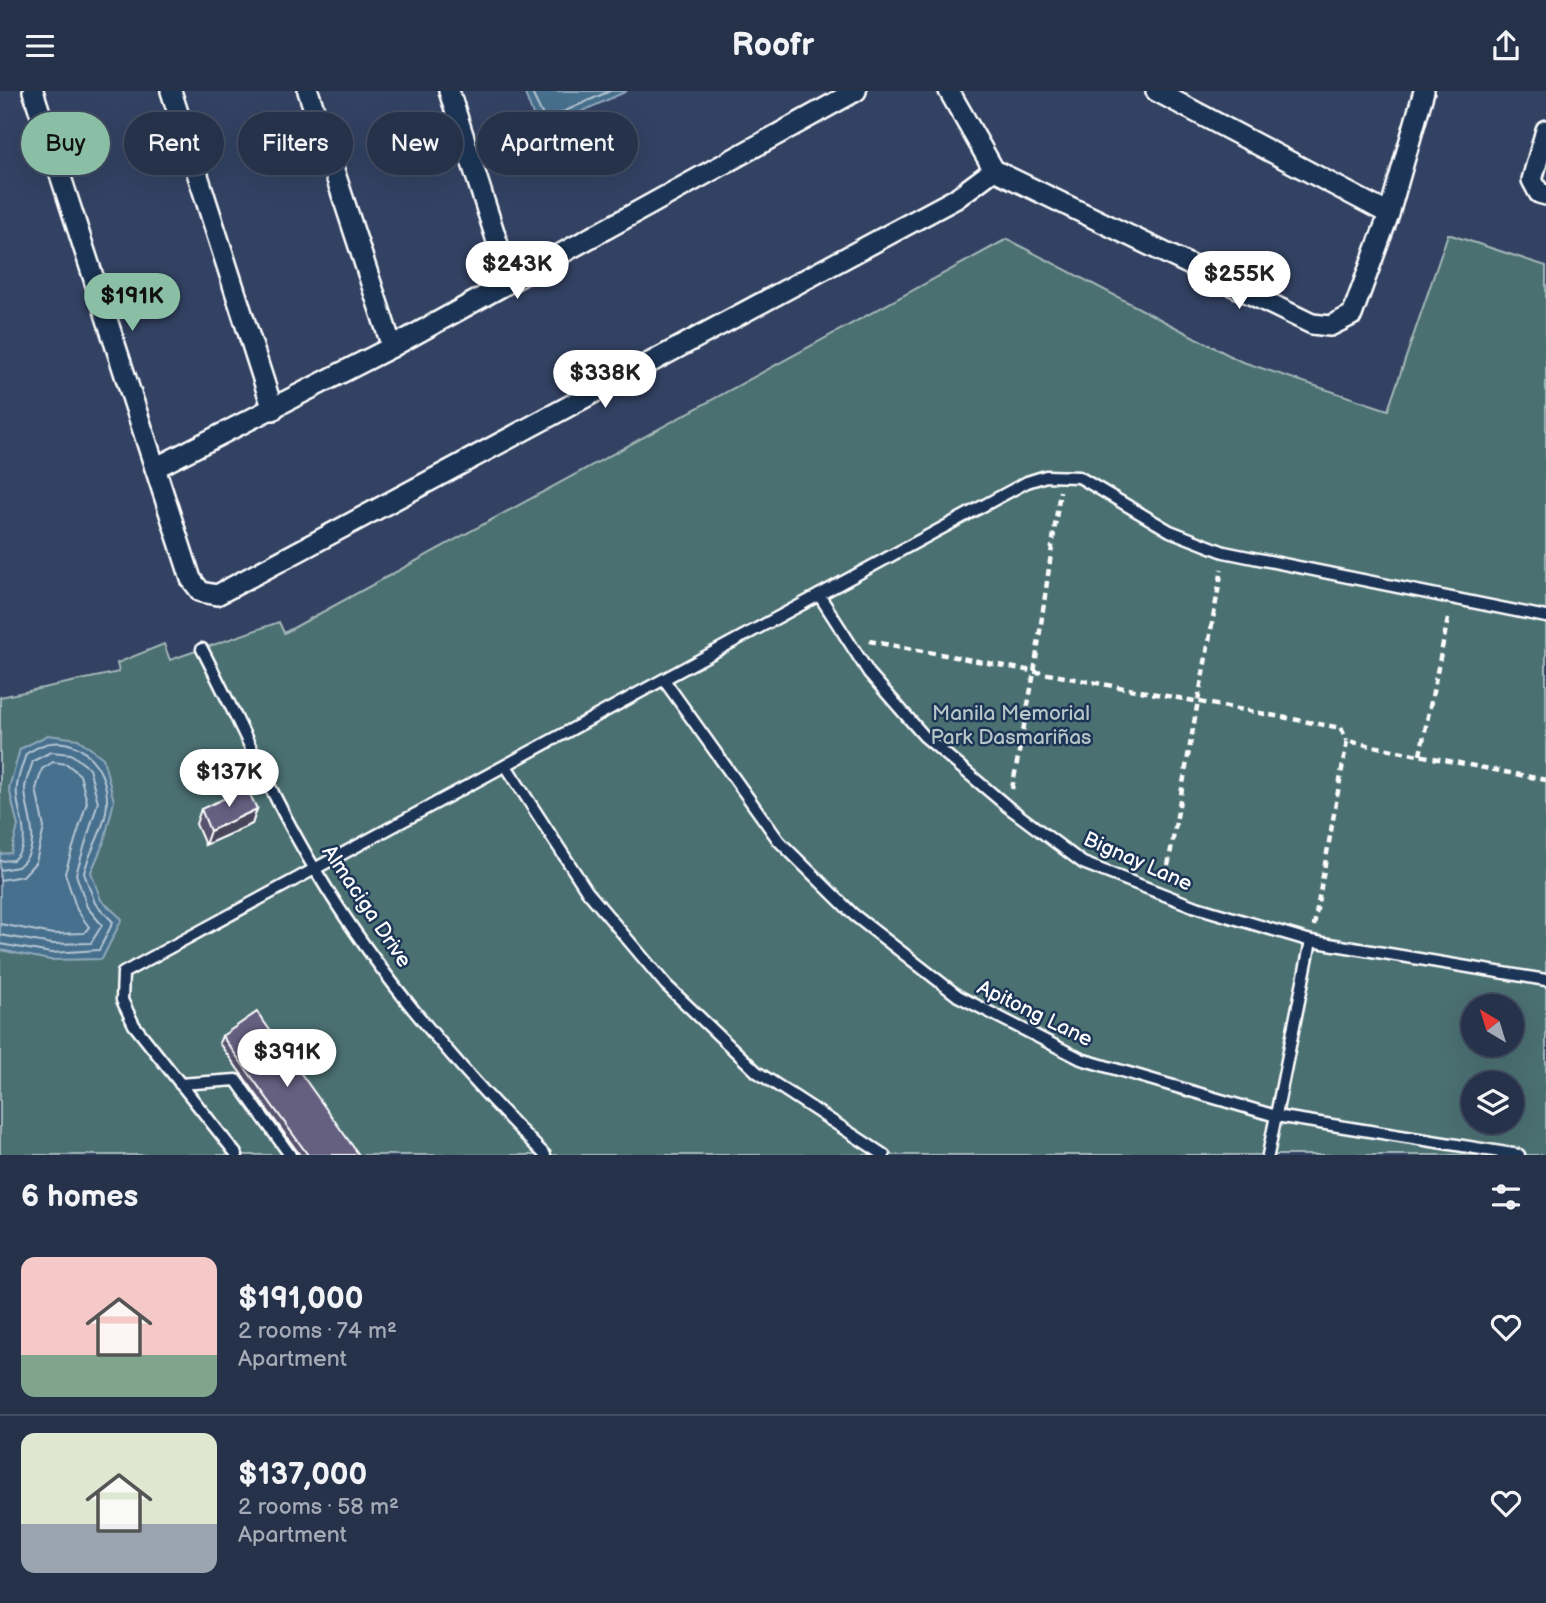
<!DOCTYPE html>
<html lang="en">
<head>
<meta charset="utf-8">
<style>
  :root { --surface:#26324a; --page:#2e3a51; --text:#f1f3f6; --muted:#a4aab5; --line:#424d62; --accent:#8abfa5 }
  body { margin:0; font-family:"Balsamiq Sans",sans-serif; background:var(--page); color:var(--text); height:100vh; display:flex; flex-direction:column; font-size:26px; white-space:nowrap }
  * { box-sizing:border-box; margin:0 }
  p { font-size:23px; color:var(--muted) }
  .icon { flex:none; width:38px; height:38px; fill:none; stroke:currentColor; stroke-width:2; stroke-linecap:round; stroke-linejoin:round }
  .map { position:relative; height:1064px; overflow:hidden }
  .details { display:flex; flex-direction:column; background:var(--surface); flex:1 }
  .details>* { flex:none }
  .top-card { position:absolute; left:21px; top:21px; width:700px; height:63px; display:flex; gap:14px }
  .needle { width:46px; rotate:322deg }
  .tools { position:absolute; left:1461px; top:903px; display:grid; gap:14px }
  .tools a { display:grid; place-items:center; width:63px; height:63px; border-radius:50%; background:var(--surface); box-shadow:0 7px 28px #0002,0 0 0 2px var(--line); font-size:35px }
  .price { position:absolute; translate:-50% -60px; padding:0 16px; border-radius:24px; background:#fff; color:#222; font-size:23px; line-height:46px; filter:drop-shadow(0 2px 4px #0008) }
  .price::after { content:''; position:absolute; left:50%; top:42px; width:21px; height:16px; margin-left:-10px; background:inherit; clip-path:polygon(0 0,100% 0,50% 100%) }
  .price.on { background:var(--accent); color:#111 }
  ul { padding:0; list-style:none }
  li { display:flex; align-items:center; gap:21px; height:175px; padding:0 21px }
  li+li { border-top:2px solid var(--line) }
  li span { display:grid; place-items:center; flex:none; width:196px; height:140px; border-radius:14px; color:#555 }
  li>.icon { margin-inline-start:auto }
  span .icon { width:84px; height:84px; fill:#fffc; stroke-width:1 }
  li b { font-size:30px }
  h2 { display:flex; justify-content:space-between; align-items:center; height:84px; padding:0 21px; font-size:30px }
  .tag { padding:0 24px; border-radius:32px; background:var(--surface); box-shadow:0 7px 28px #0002,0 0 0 2px var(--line); font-size:24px; line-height:63px }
  .tag.on { background:var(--accent); color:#111 }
  header { display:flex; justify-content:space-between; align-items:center; height:91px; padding:0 21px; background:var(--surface); font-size:32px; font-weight:600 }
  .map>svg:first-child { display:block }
  .green { fill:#4b7072; stroke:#a5b8b8; stroke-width:2; fill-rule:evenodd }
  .water { fill:#466f8e; stroke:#90a9bb; stroke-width:2 }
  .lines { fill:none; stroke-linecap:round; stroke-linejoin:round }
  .shore { stroke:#b5c5d2; stroke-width:2 }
  .service-casing { stroke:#fff; stroke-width:15 }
  .minor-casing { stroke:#fff; stroke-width:24 }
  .path { stroke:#fff; stroke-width:4.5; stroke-dasharray:7 5; stroke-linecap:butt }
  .service { stroke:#1d3557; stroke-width:10 }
  .minor { stroke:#1d3557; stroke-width:19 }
  .wall { fill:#57536e; stroke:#fff; stroke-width:2 }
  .shaded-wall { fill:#47445a; stroke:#fff; stroke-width:2 }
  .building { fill:#656180; stroke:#fff; stroke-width:2 }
  .labels { text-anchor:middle; stroke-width:5; stroke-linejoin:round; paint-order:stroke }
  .park-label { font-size:21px; fill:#b7c6c7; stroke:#1d3557 }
  .street-label { font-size:21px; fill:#fff; stroke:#1d3557 }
</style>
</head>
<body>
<header><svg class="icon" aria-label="menu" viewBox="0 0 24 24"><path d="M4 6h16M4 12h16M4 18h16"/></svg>Roofr<svg class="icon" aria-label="share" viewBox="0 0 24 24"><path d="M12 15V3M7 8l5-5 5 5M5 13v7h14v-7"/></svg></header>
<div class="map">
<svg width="1546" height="1064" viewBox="0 0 1546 1064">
  <rect width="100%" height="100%" fill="#334263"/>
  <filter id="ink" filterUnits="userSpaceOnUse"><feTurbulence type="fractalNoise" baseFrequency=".0143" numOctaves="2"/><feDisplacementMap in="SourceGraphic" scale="14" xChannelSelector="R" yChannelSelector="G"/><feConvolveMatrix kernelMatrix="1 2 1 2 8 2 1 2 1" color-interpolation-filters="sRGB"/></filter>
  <g filter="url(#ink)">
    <path class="green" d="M1448,143l98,32v889h-1546v-458l119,-25 -2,-9 47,-19 6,16 109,-38 5,11 723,-394 233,122 148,49zM1474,915h38v39h-38zM1474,992h38v39h-38z"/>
    <g class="water">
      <polygon points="524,0 627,0 539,40"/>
      <polygon points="48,644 78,648 103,667 114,710 104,751 91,781 101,809 122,828 102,868 50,869 0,859 0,763 11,762 18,735 9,697 20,658"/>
    </g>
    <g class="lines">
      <g class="shore">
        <polyline points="531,0 545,29 610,0"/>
        <path d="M0,770l13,-1c24,-21 0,-51 4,-74 1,-10 6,-22 9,-32 7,-4 17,-11 25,-11 33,-4 56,27 56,58 0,26 -18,49 -23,72l11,30 18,19 -14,28 -48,3 -51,-9"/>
        <path d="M0,779l18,-3c28,-22 6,-57 7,-79 1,-9 6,-19 8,-27l18,-9 20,2 18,14 9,34 -22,72 11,33 15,18 -11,18 -39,1 -52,-9"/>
        <polyline points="0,789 23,785 36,771 44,737 36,698 42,678 53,671 67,673 80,684 87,711 65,782 77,819 89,836 84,842 53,843 0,833"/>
      </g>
      <g class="service-casing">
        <g id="service">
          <polyline points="819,504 869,582 924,645 1008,716 1083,772 1193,815 1311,850 1546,889"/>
          <path d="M202,558c38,73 71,151 114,222 60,101 146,201 229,284"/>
          <polyline points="664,589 779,750 854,824 958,905 1081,968 1276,1025 1519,1064"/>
          <polyline points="506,675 587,800 666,894 757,981 884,1064"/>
          <polyline points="180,993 236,989 290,1064"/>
          <polyline points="237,1064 134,934 122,909 123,882 1027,391 1046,385 1079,386 1170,440 1224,461 1546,526"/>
          <polyline points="1268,1064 1311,850"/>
        </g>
      </g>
      <g class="minor-casing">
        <g id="minor">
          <polyline points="33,0 191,488 201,501 217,504 955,108 994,79"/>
          <polyline points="171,0 273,319"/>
          <polyline points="308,0 392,256"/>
          <polyline points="449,0 510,191"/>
          <polyline points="949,0 994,79 1312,233 1330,235 1352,224 1389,123 1424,0"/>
          <polyline points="1156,0 1389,123"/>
          <polyline points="1546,39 1532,89 1539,102 1546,104"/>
          <polyline points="155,377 392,256 856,0"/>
        </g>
      </g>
      <g class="path">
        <polyline points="869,550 1341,637 1347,650"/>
        <polyline points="1420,664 1449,523"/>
        <polyline points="1012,698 1034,582 1060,400"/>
        <polyline points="1166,786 1222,478"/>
        <polyline points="1314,835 1347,650 1546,689"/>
      </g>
      <use href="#service" class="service"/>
      <use href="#minor" class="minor"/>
    </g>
    <g class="wall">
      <polygon points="201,718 257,718 252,733 205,754 196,733"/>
      <polygon points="222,945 359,1064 300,1064 219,952"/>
    </g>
    <polygon class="shaded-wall" points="257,718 252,733 205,754 210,740"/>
    <g class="building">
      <polygon points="247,697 257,718 210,740 201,718"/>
      <polygon points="257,921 359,1064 308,1064 222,945"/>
    </g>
  </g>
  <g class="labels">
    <g class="park-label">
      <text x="1011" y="629">Manila Memorial<tspan x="1011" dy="24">Park Dasmariñas</tspan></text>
    </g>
    <g class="street-label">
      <text transform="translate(1138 770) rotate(24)" y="7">Bignay Lane</text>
      <text transform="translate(367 815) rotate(56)" y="7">Almaciga Drive</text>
      <text transform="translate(1035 922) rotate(26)" y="7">Apitong Lane</text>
    </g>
  </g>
</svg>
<div class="tools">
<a><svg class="needle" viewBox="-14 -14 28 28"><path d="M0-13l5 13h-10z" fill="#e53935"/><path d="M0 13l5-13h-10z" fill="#a4aab5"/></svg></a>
<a><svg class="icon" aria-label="layers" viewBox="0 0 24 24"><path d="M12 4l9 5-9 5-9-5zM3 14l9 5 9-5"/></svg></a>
</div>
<b class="price" style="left:517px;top:210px">$243K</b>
<b class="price" style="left:1239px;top:220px">$255K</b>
<b class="price on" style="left:132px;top:242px">$191K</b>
<b class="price" style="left:605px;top:319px">$338K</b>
<b class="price" style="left:229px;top:718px">$137K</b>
<b class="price" style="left:287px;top:998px">$391K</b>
<div class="top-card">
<a class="tag on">Buy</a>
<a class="tag">Rent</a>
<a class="tag">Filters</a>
<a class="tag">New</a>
<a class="tag">Apartment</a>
</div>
</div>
<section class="details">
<h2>6 homes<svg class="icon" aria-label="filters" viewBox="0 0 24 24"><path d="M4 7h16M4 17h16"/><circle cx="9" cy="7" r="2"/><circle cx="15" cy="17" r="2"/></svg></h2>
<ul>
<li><span style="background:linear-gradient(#f6c9c9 70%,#7fa58c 0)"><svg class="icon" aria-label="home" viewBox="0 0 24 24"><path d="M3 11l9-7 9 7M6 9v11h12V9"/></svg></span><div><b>$191,000</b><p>2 rooms · 74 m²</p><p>Apartment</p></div><svg class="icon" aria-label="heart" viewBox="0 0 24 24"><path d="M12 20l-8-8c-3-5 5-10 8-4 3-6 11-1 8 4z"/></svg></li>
<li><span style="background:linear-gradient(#dfe7d0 65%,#9aa5b1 0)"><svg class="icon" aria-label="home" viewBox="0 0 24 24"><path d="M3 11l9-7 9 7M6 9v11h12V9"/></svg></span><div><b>$137,000</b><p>2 rooms · 58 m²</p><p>Apartment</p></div><svg class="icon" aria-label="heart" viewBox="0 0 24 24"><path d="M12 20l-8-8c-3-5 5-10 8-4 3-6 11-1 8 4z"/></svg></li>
</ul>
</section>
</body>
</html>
